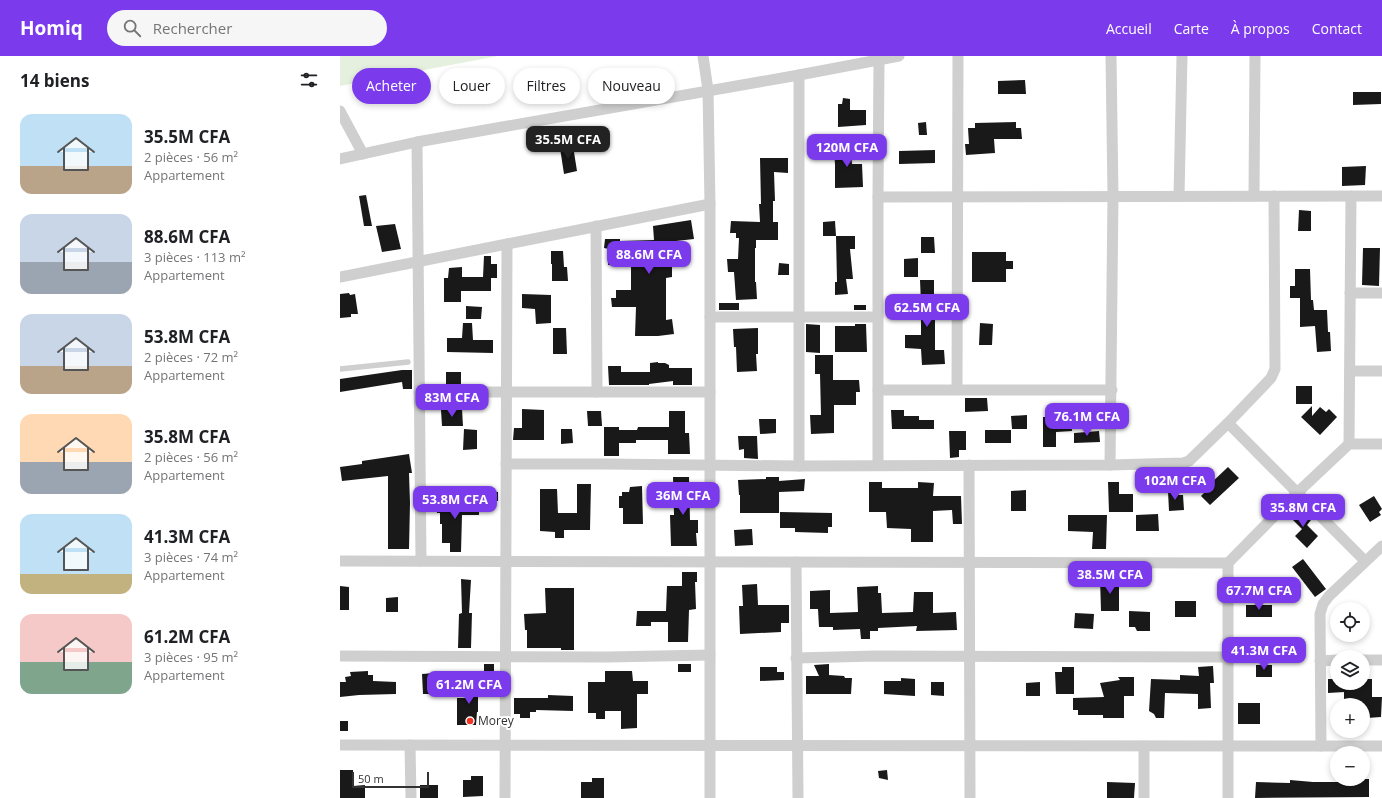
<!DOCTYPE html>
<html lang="fr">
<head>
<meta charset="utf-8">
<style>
  :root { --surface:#fff; --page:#f6f6f6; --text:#202124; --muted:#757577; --accent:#7c3aed }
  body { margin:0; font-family:"Open Sans",sans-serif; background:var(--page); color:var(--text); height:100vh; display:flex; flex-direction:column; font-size:15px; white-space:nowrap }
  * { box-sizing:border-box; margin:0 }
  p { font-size:13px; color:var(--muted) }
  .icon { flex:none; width:22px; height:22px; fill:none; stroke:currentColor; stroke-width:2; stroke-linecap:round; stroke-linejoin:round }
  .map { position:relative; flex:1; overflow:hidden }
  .panel { display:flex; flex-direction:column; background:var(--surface); width:340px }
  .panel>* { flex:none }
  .banner { position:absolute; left:12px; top:12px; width:380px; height:36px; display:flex; gap:8px }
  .buttons { position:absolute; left:990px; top:546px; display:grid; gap:8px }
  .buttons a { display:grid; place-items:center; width:40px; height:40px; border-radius:50%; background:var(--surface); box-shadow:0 2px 6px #0003; font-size:20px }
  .scale { position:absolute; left:12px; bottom:10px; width:77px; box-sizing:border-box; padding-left:4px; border:2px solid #323232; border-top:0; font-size:11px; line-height:14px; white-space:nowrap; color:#323232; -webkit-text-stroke:3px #fff; paint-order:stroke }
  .price { position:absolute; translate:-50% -34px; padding:0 9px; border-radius:8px; background:var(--accent); color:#fff; font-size:13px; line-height:26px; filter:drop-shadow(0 1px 2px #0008) }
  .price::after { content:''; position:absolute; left:50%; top:24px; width:12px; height:9px; margin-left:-6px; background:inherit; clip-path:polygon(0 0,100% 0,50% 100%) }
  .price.selected { background:#222; color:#fff }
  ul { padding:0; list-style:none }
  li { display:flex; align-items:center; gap:12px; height:100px; padding:0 20px }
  li span { display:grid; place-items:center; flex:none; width:112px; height:80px; border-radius:12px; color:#555 }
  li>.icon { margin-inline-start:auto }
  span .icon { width:48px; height:48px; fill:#fffc; stroke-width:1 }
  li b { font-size:17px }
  h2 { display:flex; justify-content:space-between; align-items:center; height:48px; padding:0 20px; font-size:17px }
  .chip { padding:0 14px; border-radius:18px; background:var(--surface); box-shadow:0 2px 6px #0003; font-size:14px; line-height:36px }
  .chip.selected { background:var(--accent); color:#fff }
  header { display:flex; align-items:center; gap:24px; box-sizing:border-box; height:56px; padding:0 20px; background:var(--accent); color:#fff }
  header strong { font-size:19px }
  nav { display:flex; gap:22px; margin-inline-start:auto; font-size:14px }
  .search { width:280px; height:36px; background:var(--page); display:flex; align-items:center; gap:10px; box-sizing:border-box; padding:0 14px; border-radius:22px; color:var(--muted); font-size:15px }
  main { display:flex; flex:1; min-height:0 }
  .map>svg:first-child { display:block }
  .green { fill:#e6f0df }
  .building { fill:#191919 }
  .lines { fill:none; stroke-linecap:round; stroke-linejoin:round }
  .service { stroke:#cfcfcf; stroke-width:5.5 }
  .minor { stroke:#cfcfcf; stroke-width:11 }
  .poi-dot { fill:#f73326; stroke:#fff; stroke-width:1.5 }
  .labels { text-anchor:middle; stroke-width:4; stroke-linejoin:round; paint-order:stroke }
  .poi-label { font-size:12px; fill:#323232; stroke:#fff; text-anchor:start }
</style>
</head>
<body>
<header>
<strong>Homiq</strong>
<div class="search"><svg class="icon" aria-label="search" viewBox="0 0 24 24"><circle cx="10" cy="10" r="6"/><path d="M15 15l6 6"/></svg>Rechercher</div>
<nav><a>Accueil</a><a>Carte</a><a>À propos</a><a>Contact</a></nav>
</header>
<main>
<section class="panel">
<h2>14 biens<svg class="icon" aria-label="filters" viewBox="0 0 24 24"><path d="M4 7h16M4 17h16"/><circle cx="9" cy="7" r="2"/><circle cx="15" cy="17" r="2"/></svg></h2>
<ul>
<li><span style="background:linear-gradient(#bfe0f5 65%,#b9a48a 0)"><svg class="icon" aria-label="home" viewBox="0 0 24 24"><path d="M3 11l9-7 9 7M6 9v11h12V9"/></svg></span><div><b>35.5M CFA</b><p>2 pièces · 56 m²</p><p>Appartement</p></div></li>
<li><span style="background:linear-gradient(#c9d6e8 60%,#9aa5b1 0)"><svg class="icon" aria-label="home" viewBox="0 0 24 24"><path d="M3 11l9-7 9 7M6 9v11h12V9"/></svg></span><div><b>88.6M CFA</b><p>3 pièces · 113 m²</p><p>Appartement</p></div></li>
<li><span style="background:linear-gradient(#c9d6e8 65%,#b9a48a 0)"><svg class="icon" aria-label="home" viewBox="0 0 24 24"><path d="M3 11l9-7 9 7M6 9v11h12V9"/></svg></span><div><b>53.8M CFA</b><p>2 pièces · 72 m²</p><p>Appartement</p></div></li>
<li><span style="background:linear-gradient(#ffd9b3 60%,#9aa5b1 0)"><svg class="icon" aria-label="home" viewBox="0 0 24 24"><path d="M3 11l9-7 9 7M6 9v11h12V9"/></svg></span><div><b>35.8M CFA</b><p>2 pièces · 56 m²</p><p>Appartement</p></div></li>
<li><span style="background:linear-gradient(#bfe0f5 75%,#c2b280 0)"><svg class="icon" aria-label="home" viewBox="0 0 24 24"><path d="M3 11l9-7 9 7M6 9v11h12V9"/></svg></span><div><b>41.3M CFA</b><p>3 pièces · 74 m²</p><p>Appartement</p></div></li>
<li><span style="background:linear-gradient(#f6c9c9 60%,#7fa58c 0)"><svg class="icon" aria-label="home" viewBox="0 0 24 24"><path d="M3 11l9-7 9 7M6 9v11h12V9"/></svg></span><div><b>61.2M CFA</b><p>3 pièces · 95 m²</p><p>Appartement</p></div></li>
</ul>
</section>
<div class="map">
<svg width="1042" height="742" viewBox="0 0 1042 742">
  <rect width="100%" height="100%" fill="#fff"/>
  <polygon class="green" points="0,0 158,0 0,30"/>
  <g class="building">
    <polygon points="685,24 686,38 658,38 658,25"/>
    <polygon points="1013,36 1041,36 1041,48 1013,49"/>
    <polygon points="503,42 510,43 510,54 526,54 526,69 498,71 498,48 502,48"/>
    <polygon points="586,66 587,79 579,79 578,67"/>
    <polygon points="676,66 676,72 681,72 682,83 654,83 655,97 626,99 625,88 629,88 628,72 635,72 635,67"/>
    <polygon points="510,86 512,108 522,108 523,131 495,132 495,109 494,88"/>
    <polygon points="233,90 237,115 224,118 220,92"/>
    <polygon points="595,94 595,107 559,108 559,95"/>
    <polygon points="420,102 448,102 448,117 434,116 435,145 433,145 433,166 438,166 438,184 416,184 416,192 415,192 415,226 416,226 417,243 396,244 394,216 388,216 387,203 398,203 399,182 396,182 396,177 390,177 391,165 420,166 419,148 421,148"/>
    <polygon points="1026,110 1025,129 1002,130 1002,111"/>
    <polygon points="26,139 32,170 24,170 19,140"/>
    <polygon points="959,154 971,155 971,175 958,175"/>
    <polygon points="351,164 354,183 336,185 339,204 332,205 332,221 326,222 326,264 332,263 334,278 318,280 295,280 296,251 272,251 271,242 276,242 276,234 291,234 291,210 268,209 269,193 264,192 265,183 280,183 280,185 314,184 313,170"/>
    <polygon points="495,165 496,180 483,180 483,166"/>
    <polygon points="55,168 61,193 42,196 36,170"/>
    <polygon points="496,180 515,180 515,193 510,193 513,223 506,223 508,238 495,239 495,226 497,226"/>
    <polygon points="581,181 594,181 595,197 581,197"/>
    <polygon points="1023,192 1040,192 1039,230 1022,229"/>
    <polygon points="211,195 223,195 224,211 227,211 228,225 212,225 212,208 211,208"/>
    <polygon points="632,196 666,196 666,205 673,205 673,213 666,213 666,226 632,226"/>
    <polygon points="144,200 151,200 151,208 157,208 157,222 151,222 151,235 121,235 121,246 104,246 104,222 108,222 109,212 122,211 122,221 143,221"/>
    <polygon points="578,202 578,221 564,221 564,203"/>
    <polygon points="439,207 449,208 449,219 438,219"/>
    <polygon points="955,213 970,213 971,244 973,244 974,254 987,254 988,276 990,276 991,295 977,296 975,270 960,271 960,242 950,242 950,230 955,230"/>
    <polygon points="580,224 594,224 594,247 597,247 597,260 595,260 595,294 604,294 605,308 582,309 581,293 565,292 565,279 581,279 581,260 579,260 579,248 581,248"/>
    <polygon points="9,237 10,239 15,238 18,258 11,258 11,261 0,262 0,238"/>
    <polygon points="182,238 211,239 211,267 196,268 195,253 182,252"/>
    <rect x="379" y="247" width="20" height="7"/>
    <rect x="514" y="249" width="12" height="5"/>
    <polygon points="126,250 142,251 141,263 126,263"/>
    <polygon points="123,267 132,267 133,284 153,284 153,297 107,296 107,282 122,282"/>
    <polygon points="640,267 653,268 652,289 639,289"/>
    <polygon points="466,268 480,269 480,297 466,296"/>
    <polygon points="515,268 526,268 527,296 495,296 495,270 515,270"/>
    <polygon points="213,272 226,272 227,298 213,298"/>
    <polygon points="418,272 418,298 416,298 417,315 397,316 396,291 394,291 393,273"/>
    <polygon points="475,299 493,299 493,324 519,324 520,336 516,336 516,349 494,349 494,377 471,378 470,359 481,359 480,318 475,318"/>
    <polygon points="318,306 318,307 325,307 329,309 329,312 352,312 352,329 333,329 333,325 309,328 309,329 269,329 268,310 281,310 281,316 310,316 310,307"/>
    <polygon points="62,314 72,314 72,333 63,333 62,326 0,336 0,323"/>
    <rect x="106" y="316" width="15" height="13"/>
    <rect x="956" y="330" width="16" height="18"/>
    <polygon points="625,342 647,342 648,355 625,356"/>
    <polygon points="972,350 972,360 980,351 986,356 989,353 997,361 980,379 961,361"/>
    <polygon points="122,353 123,370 102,370 101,354"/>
    <polygon points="182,353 204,354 204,384 173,384 174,372 182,372"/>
    <polygon points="551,354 564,354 564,360 579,360 579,364 594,364 594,373 552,373"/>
    <polygon points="247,355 261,355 262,370 248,370"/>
    <polygon points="329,355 345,355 345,377 349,377 350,398 328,398 328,384 296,384 296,387 279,387 279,400 264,400 264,371 279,371 279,374 297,374 298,371 329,371"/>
    <polygon points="707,356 731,356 732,375 716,376 716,391 703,391 703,361 707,361"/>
    <polygon points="687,359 687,373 672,373 671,360"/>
    <polygon points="419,363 436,363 436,377 420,378"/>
    <polygon points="124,373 137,374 137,393 123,394"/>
    <polygon points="221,373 232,373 233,387 221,388"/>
    <rect x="645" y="374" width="26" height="13"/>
    <polygon points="609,375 626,375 626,394 619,394 619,401 610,402"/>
    <polygon points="759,375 760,386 734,387 734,377"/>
    <polygon points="398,380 417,380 418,403 404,402 404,393 399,394"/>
    <polygon points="69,398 72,417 69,417 70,447 69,493 48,493 48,420 2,425 0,411 22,408 22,405"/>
    <polygon points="888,411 899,422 870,449 861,440 865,436 861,432 869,426 870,428"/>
    <polygon points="333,421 349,421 350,464 358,464 358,477 356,477 357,490 331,490 330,459 334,459"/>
    <polygon points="426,421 439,421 439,425 465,423 464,435 439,436 439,457 400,457 400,439 399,439 398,424 426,423"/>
    <polygon points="529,426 542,426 542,432 578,432 578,426 594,427 593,440 621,440 622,468 613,468 612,454 593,455 593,486 571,486 571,473 547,472 546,456 529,456"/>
    <polygon points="768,426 779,426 779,438 793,438 793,456 769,456"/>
    <polygon points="237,428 251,428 250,474 224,474 224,482 215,482 215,476 200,475 200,433 217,433 218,457 237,457"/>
    <polygon points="302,430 303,468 283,468 283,452 279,452 279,440 282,440 282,436 289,436 290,431"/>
    <polygon points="686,434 686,455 671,455 671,435"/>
    <polygon points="836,434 836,439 843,439 844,454 829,455 828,435"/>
    <rect x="146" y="436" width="12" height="9"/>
    <polygon points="1034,440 1042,453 1039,456 1041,459 1030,466 1019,449"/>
    <polygon points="97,445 139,445 139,459 122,459 121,496 110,496 110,487 102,487 102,468 100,468 100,457 97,457"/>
    <polygon points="957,451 971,464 967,469 978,480 967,492 955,480 962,473 949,460"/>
    <polygon points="440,456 492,457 492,471 488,471 488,477 455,476 455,472 440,472"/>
    <polygon points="818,458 819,475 796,475 796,459"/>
    <polygon points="728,459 767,459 766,493 752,493 753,476 728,475"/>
    <polygon points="412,473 413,489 395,490 394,474"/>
    <polygon points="963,503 986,533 975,541 952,511"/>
    <polygon points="342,516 357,516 357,526 355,526 356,553 349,554 348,586 328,586 328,566 311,566 311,570 296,570 297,555 326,555 327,530 342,530"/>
    <polygon points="799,517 807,517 807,526 799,527"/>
    <polygon points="779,522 779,555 761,555 760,523"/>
    <polygon points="121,523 131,524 129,557 132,557 131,592 118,592 119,558 122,557"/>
    <polygon points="937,525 958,527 956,544 936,543"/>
    <polygon points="417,528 418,549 449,549 449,567 441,567 441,576 400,578 399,550 403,550 402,529"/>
    <polygon points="0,530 9,531 9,554 0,554"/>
    <polygon points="538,530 538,537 541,537 542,557 573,556 574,536 593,536 593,557 616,556 617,574 576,575 577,570 538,572 538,575 530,575 530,583 521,583 520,573 493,574 493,571 479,571 478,553 470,553 470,535 490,534 490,557 518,556 517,531"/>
    <polygon points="205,532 234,532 234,594 221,594 221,592 187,592 187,574 185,574 184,558 206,557"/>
    <polygon points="58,541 58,556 46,556 46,542"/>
    <rect x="835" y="545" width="21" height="16"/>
    <rect x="906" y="549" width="26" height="12"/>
    <polygon points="789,555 810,556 810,575 797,575 795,571 789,571"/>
    <polygon points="735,557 754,558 753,573 734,572"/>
    <polygon points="144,608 154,608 154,619 144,620"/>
    <rect x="338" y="608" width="13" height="8"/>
    <polygon points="489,608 489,619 504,620 505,622 512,622 511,638 466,638 466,620 479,620 474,609"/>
    <rect x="916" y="609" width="16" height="12"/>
    <polygon points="873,610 874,627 870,627 871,652 858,653 858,638 825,637 824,662 816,662 814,658 809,655 811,623 840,624 840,619 859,620 858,611"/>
    <polygon points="420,611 437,611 437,616 444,616 444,624 420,625"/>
    <polygon points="722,611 734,611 734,638 716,638 715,616 722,616"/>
    <polygon points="28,615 28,619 33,619 33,625 56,626 56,638 19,639 0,641 0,626 6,626 5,621 11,620 10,616"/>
    <polygon points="265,615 292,615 293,625 308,625 308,638 297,638 297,672 281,673 281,655 265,655 265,663 256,663 256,657 248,657 248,626 265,626"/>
    <polygon points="95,617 96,638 83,638 82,618"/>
    <polygon points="778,621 794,621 794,640 784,640 784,662 763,662 763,659 738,659 738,654 733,654 733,642 764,641 760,627 780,624"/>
    <polygon points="561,622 575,623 575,640 544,638 544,625 561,625"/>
    <polygon points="988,623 997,623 997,627 1023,627 1023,623 1032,623 1032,641 1042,641 1041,661 1027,662 1026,658 1023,657 1023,649 1004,649 1004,636 988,637"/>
    <polygon points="128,626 142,626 142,639 138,639 138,656 137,656 136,669 117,669 117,642 127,642"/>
    <polygon points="591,626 604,626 604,640 591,639"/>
    <polygon points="700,626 700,640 686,640 686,627"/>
    <polygon points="208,639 233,640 233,655 196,654 196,656 190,656 190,662 180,662 180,658 174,658 174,642 208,642"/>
    <rect x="898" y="647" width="22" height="21"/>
    <rect x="0" y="665" width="8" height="10"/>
    <polygon points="0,714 13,714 13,730 25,729 25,742 0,742"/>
    <polygon points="547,714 548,724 539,722 538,715"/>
    <polygon points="131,720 143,720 143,740 123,741 123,724 131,724"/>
    <polygon points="252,722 264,722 264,742 241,742 241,726 252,726"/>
    <polygon points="1012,723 1029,723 1029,741 915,742 916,726 950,727 950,724 973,726 1003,726 1012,725"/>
    <polygon points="767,726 795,727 794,742 767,742"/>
    <rect x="80" y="729" width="18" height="13"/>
  </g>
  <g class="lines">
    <polyline class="service" points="0,313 68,306"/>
    <g class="minor">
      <polyline points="363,0 368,34 370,148 370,742"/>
      <polyline points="459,19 459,410"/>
      <polyline points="0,55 23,98"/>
      <polyline points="77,86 81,505"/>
      <polyline points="0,103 77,86 459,19 559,0"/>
      <polyline points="839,140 842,0"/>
      <polyline points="914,140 915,0"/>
      <polyline points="538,141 1042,140"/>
      <polyline points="256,170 257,336"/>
      <polyline points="0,221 370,148"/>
      <polyline points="1010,237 1042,237"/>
      <polyline points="370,261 538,261"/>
      <polyline points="1010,315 1042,315"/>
      <polyline points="617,333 618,0"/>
      <polyline points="538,334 772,334"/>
      <polyline points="79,336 370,336"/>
      <polyline points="888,367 1025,505"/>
      <polyline points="1009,388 1011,140"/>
      <polyline points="166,408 264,408 459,410 770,409 843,407 849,405 888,367 931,322 935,313 934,140"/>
      <polyline points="538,409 538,141 539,4"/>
      <polyline points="629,409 630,742"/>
      <polyline points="770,409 773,140 771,0"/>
      <polyline points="0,505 888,507"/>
      <polyline points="456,506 458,742"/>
      <polyline points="0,600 268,601 370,599"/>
      <polyline points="456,602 536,600 888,601"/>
      <polyline points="1023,604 1042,604"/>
      <polyline points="980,605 997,604"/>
      <polyline points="0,689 1042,690"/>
      <polyline points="70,689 71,742"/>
      <polyline points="804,690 804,742"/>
      <polyline points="981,690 980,558 983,548 989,540 1042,490"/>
      <polyline points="165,742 167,188"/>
      <polyline points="888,742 888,507 957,437 1009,388 1042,388"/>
    </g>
  </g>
  <circle class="poi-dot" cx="130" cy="665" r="4"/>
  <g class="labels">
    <g class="poi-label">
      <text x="138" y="669">Morey</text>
    </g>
  </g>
</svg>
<div class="buttons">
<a><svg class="icon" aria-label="locate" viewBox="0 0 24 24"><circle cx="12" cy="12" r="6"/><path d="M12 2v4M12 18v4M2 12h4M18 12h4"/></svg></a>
<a><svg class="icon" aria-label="layers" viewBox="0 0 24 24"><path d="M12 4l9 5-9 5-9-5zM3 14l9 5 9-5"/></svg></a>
<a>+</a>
<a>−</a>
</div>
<div class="scale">50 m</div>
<b class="price selected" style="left:228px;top:104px">35.5M CFA</b>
<b class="price" style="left:507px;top:112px">120M CFA</b>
<b class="price" style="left:309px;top:219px">88.6M CFA</b>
<b class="price" style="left:587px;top:272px">62.5M CFA</b>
<b class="price" style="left:112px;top:362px">83M CFA</b>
<b class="price" style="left:747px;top:381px">76.1M CFA</b>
<b class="price" style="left:835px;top:445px">102M CFA</b>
<b class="price" style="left:343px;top:460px">36M CFA</b>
<b class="price" style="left:115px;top:464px">53.8M CFA</b>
<b class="price" style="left:963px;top:472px">35.8M CFA</b>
<b class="price" style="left:770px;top:539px">38.5M CFA</b>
<b class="price" style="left:919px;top:555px">67.7M CFA</b>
<b class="price" style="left:924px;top:615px">41.3M CFA</b>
<b class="price" style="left:129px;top:649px">61.2M CFA</b>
<div class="banner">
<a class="chip selected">Acheter</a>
<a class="chip">Louer</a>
<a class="chip">Filtres</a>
<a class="chip">Nouveau</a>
</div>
</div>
</main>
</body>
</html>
